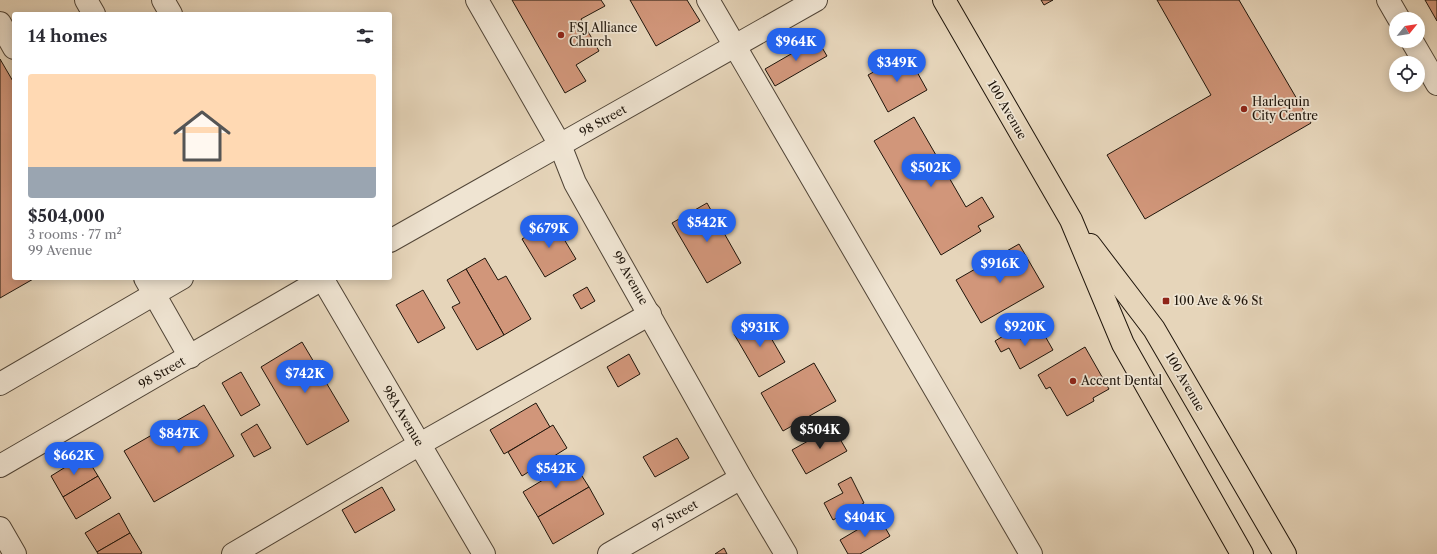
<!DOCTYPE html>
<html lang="en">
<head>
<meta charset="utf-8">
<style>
  :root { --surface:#fff; --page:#f2f2f3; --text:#2b2b33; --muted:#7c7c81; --accent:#2563eb }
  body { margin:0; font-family:"Libre Caslon Text",serif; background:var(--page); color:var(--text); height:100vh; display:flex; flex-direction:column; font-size:15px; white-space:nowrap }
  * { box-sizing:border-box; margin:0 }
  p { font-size:13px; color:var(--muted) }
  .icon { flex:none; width:22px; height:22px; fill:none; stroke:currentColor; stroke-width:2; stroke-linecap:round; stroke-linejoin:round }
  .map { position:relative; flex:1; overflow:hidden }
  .drawer { position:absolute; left:12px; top:12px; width:380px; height:268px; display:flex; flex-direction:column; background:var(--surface); border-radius:4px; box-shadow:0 2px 10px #0003 }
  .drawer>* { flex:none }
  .needle { width:26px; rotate:60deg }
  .tools { position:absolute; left:1389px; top:12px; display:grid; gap:8px }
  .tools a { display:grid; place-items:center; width:36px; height:36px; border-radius:50%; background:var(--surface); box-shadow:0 2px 10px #0003; font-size:20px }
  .price { position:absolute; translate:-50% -34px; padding:0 9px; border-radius:14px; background:var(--accent); color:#fff; font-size:13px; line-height:26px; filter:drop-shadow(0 1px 2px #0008) }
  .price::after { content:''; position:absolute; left:50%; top:24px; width:12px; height:9px; margin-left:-6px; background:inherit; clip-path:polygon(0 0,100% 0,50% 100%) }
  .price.active { background:#222; color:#fff }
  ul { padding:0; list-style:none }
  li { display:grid; align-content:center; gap:8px; height:212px; padding:0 16px }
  li span { display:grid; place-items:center; height:124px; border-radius:4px; color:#555 }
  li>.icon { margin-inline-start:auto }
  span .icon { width:72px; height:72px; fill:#fffc; stroke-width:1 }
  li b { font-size:17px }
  h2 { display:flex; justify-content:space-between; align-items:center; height:48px; padding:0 16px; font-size:17px }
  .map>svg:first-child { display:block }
  .building { fill:#d1967a; stroke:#1f150b }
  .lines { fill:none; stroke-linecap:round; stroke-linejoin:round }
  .minor-casing { stroke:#514537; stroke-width:24 }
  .major-casing { stroke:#1f150b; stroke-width:24 }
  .minor { stroke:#efe4d2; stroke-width:22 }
  .major { stroke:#e6d5ba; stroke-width:22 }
  .poi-dot { fill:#8f2418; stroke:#efe4d2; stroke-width:1.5 }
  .labels { text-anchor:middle; stroke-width:3.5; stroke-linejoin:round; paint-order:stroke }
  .poi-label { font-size:12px; fill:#1f150b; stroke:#efe4d2; text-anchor:start }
  .street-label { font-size:12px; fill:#1f150b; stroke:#efe4d2 }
</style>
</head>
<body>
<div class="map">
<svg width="1437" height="554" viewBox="0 0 1437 554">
  <rect width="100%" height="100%" fill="#e6d5ba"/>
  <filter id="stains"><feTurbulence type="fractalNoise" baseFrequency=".005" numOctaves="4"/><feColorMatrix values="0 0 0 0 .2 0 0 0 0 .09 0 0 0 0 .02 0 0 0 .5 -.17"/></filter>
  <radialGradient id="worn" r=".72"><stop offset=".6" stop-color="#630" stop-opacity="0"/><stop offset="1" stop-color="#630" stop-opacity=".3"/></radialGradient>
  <g class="building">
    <polygon points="512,0 601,0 605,6 581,19 599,51 576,65 586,81 565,93"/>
    <polygon points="630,0 687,0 700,21 656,46"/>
    <polygon points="1041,0 1053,0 1044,5"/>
    <polygon points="1157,0 1239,0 1311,123 1145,219 1107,155 1211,95"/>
    <polygon points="1425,0 1437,0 1437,21"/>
    <polygon points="817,39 827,56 775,86 765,69"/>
    <polygon points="907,54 927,90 888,112 868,75"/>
    <polygon points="0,59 14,83 14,278 35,278 0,298"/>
    <polygon points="914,117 966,207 982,197 994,217 978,226 981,231 941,255 874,141"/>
    <polygon points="707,203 741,263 707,283 672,223"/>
    <polygon points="553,221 576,259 545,277 522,239"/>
    <polygon points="1019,244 1044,287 981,323 956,280"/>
    <polygon points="485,258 498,280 506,276 531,319 504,335 466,269"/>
    <polygon points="466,269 504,335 477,350 452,307 460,303 447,280"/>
    <polygon points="587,287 595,301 581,309 573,295"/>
    <polygon points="423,290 445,328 418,343 396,305"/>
    <polygon points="760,319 785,362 759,377 734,334"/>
    <polygon points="1015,329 1021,340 1041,329 1053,350 1020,369 1009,348 1001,352 995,341"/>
    <polygon points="302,342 349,421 307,445 261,367"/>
    <polygon points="1085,347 1109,389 1093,398 1094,401 1067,416 1050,387 1046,389 1038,375"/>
    <polygon points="629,354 640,374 618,387 607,367"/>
    <polygon points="814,363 836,401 783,431 761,393"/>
    <polygon points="241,372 260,405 241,416 222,383"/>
    <polygon points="536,403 550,427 504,454 490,430"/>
    <polygon points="204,405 234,456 154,502 124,451"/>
    <polygon points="257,424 271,448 254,457 241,434"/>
    <polygon points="553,425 567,448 522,476 508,452"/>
    <polygon points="833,427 847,451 806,474 792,450"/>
    <polygon points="677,438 689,458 655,477 643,457"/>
    <polygon points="85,455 98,476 63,497 51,476"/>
    <polygon points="573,462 589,487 538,517 523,492"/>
    <polygon points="98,476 111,498 76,519 63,497"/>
    <polygon points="851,477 864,503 855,508 857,513 850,516 847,512 833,520 824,503 843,493 838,484"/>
    <polygon points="382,487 395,510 355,533 342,510"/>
    <polygon points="589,487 604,514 553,544 538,517"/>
    <polygon points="119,513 130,533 97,552 85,533"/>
    <polygon points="879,517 890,536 860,554 848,554 840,540"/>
    <polygon points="130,533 142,553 140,554 98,554 97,552"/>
    <polygon points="724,548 727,554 715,554"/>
  </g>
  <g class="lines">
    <g class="minor-casing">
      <g id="minor">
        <polyline points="86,0 94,14"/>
        <polyline points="163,0 171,14"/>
        <polyline points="477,0 560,145 575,183 741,478 786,554"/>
        <polyline points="708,0 1031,554"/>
        <polyline points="1388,0 1399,19"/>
        <polyline points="0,23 14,48"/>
        <polyline points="1412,41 1437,84"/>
        <polyline points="390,241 816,0"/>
        <polyline points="145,278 190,357"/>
        <polyline points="322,278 484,554"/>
        <polyline points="0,384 182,278"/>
        <polyline points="0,466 324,278"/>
        <polyline points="0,528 15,554"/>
        <polyline points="233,554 420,444 650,314"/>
        <polyline points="609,554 741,478"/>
      </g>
    </g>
    <g class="major-casing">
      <g id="major">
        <polyline points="944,0 1071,220 1123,344 1242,554"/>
        <polyline points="1090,245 1154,329 1285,554"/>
      </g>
    </g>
    <use href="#minor" class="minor"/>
    <use href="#major" class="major"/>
  </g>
  <g class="poi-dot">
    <circle cx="561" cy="35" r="4"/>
    <circle cx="1244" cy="109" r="4"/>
    <rect x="1162" y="297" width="8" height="8" rx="2"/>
    <circle cx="1073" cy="381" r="4"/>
  </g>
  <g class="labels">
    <g class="poi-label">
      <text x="569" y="32">FSJ Alliance<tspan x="569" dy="14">Church</tspan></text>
      <text x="1252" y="106">Harlequin<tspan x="1252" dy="14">City Centre</tspan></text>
      <text x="1174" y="305">100 Ave &amp; 96 St</text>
      <text x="1081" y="385">Accent Dental</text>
    </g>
    <g class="street-label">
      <text transform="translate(1007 110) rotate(60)" y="4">100 Avenue</text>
      <text transform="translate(603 121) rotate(-29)" y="4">98 Street</text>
      <text transform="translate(630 278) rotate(60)" y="4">99 Avenue</text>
      <text transform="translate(162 373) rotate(-30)" y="4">98 Street</text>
      <text transform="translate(1185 382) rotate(60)" y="4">100 Avenue</text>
      <text transform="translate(403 416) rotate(59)" y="4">98A Avenue</text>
      <text transform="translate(675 516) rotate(-30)" y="4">97 Street</text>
    </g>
  </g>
  <rect width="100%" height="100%" filter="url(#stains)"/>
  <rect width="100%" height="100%" fill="url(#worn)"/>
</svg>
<div class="tools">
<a><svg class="needle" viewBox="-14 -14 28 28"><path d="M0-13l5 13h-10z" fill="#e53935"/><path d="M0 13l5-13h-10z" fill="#7c7c81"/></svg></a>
<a><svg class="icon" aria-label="locate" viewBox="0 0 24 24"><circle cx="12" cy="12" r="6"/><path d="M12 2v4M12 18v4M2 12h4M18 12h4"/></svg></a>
</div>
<b class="price" style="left:796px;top:62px">$964K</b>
<b class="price" style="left:897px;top:83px">$349K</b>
<b class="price" style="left:931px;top:188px">$502K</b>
<b class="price" style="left:707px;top:243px">$542K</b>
<b class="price" style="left:549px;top:249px">$679K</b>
<b class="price" style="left:1000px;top:284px">$916K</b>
<b class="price" style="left:1025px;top:347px">$920K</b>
<b class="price" style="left:760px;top:348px">$931K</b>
<b class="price" style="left:305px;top:394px">$742K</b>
<b class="price active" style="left:820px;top:450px">$504K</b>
<b class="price" style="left:179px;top:454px">$847K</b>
<b class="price" style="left:74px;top:476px">$662K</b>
<b class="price" style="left:556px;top:489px">$542K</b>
<b class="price" style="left:865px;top:538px">$404K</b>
<section class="drawer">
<h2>14 homes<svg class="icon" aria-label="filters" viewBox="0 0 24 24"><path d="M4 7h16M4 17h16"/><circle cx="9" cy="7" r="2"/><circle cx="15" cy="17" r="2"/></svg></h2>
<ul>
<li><span style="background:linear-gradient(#ffd9b3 75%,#9aa5b1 0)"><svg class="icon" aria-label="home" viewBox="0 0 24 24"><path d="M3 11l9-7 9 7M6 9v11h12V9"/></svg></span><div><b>$504,000</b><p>3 rooms · 77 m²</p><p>99 Avenue</p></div></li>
</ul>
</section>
</div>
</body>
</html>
